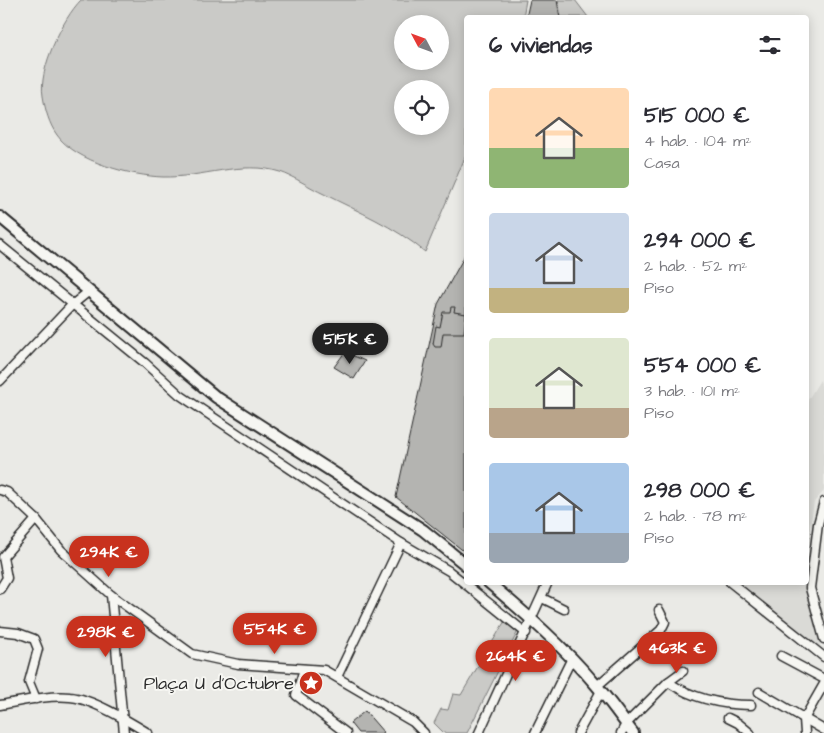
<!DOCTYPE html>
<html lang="es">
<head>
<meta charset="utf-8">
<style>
  :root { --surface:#fff; --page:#f2f2f3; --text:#2b2b33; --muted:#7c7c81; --accent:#c8321e }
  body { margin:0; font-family:"Architects Daughter",sans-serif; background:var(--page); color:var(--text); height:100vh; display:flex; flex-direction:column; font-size:19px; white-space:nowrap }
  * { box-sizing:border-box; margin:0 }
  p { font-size:16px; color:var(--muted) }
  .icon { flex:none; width:28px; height:28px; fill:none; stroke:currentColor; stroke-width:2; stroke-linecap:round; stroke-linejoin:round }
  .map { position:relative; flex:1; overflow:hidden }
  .sheet { position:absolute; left:464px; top:15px; width:345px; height:570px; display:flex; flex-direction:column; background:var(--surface); border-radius:5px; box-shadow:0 2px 12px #0003 }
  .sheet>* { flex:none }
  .needle { width:32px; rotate:311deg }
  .controls { position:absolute; left:394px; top:15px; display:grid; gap:10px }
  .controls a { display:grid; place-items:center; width:55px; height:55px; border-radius:50%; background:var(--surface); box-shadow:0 2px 12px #0003; font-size:25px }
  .price { position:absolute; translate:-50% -42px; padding:0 11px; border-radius:18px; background:var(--accent); color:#fff; font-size:16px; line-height:32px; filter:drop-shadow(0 1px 2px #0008) }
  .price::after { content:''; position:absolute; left:50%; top:30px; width:15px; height:11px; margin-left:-8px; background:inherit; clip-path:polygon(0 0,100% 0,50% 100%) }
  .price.on { background:#222; color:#fff }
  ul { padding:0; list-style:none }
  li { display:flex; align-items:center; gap:15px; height:125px; padding:0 25px }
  li span { display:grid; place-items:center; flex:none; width:140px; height:100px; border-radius:5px; color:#555 }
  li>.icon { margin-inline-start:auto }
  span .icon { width:60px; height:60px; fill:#fffc; stroke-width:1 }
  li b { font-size:21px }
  h2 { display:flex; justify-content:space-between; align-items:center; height:60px; padding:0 25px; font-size:21px }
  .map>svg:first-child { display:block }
  .built { fill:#dadad6 }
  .green { fill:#cacac7; stroke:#7a7a79; fill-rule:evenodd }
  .building { fill:#b4b4b1; stroke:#2b2b2b }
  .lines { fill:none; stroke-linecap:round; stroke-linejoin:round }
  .minor-casing { stroke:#2b2b2b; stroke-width:11 }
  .major-casing { stroke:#2b2b2b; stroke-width:14 }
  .minor { stroke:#f6f6f2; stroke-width:8 }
  .major { stroke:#f6f6f2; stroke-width:10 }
  .labels { text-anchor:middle; stroke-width:4; stroke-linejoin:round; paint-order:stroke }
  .poi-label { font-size:18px; fill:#2b2b2b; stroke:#f6f6f2; text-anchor:end }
</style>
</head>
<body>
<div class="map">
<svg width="824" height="733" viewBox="0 0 824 733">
  <rect width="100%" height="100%" fill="#eaeae6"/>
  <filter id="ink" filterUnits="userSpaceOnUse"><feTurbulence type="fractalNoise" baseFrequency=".02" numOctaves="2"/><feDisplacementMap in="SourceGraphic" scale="10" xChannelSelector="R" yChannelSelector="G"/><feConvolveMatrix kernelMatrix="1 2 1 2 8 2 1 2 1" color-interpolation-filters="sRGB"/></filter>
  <g filter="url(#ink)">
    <g class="built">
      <polygon points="820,380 824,395 824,491 814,502 806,554 806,403"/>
      <polygon points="736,583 804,583 822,654"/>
    </g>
    <g class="green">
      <path d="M81,0h445l-3,17 -57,1v137l-41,97c-31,-26 -66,-40 -101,-58 -15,-7 -29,-17 -44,-22 -39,-12 -78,6 -117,5 -31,-1 -87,-15 -106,-42 -8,-11 -12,-26 -14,-39 -5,-26 20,-78 38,-96zM402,24h38v37h-38zM402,89h38v37h-38z"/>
      <polygon points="558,0 575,0 588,17 561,17"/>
      <polygon points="506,619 519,629 467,733 444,733 434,723 441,709 448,710 453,694 461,695"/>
    </g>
    <g class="building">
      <polygon points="530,0 557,0 560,18 526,18"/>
      <polygon points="466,247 466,553 396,497 438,304 464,257"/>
      <polygon points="451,307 455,307 454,312 466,314 464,333 443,333 441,347 435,347 433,344 436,326 440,327 443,312 450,312"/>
      <polygon points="345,352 365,361 354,379 334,367"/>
      <polygon points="365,711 384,733 358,733 350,723"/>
    </g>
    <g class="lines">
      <g class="minor-casing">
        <g id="minor">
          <polyline points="0,245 145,363 180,395 401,543 449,571 526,633"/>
          <polyline points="0,381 72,305 88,292"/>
          <polyline points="0,490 7,492 36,519 61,550 111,595 192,654 238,664 324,670 413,722 424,733"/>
          <polyline points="824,502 818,524 810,588 824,639"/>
          <polyline points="730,582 824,657"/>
          <polyline points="0,589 7,578 3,557 36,519"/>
          <polyline points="111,595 124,733"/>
          <polyline points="542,598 564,609"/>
          <polyline points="0,631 18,633 34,639 38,649 29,682 36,699"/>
          <polyline points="781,656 824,679"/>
          <polyline points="304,669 296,695 346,733"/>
          <polyline points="337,677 401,543"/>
          <polyline points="668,682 683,671"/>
          <polyline points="597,686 661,630 665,622 659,610"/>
          <polyline points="759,692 824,730"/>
          <path d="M0,705c23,-4 47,-10 70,-8 21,1 60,25 78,36"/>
          <polyline points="728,718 738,723 750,733"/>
          <polyline points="479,733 548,582"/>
          <polyline points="535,733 572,658"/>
          <polyline points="578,733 601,691"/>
          <path d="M621,733l5,-9 42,-42c24,16 54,23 83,23"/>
          <polyline points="805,733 804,719 824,684"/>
        </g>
      </g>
      <g class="major-casing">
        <g id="major">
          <polyline points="0,217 216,397 423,530 466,565"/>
          <path d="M488,582c38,32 76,65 108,103 13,15 25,32 37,48"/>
        </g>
      </g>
      <use href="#minor" class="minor"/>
      <use href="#major" class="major"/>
    </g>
  </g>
  <defs>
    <g id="sight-disc" transform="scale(1.25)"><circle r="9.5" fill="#c8321e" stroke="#f6f6f2"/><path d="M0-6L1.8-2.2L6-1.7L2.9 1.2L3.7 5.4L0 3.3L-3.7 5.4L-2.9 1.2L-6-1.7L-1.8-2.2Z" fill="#fff"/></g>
  </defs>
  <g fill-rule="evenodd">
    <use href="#sight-disc" x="311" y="683"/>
  </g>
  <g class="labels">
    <g class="poi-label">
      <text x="294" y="689">Plaça U d'Octubre</text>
    </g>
  </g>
</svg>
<div class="controls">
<a><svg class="needle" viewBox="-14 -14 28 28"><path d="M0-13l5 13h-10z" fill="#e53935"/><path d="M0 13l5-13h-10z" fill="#7c7c81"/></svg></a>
<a><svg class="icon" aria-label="locate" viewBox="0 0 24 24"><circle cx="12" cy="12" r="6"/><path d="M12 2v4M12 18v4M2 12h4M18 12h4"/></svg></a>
</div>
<b class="price on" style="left:350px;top:365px">515K €</b>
<b class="price" style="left:109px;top:578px">294K €</b>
<b class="price" style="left:275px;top:655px">554K €</b>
<b class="price" style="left:106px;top:658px">298K €</b>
<b class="price" style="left:677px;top:674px">463K €</b>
<b class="price" style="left:516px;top:682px">264K €</b>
<section class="sheet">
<h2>6 viviendas<svg class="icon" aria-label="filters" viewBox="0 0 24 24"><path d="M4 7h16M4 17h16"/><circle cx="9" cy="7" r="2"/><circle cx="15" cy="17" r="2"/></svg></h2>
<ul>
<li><span style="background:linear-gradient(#ffd9b3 60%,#8fb573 0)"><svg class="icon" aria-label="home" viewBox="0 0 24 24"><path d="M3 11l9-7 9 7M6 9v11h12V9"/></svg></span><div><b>515 000 €</b><p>4 hab. · 104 m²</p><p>Casa</p></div></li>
<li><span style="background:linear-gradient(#c9d6e8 75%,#c2b280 0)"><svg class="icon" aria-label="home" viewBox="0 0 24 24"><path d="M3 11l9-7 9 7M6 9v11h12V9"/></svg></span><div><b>294 000 €</b><p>2 hab. · 52 m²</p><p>Piso</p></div></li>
<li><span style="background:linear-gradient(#dfe7d0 70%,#b9a48a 0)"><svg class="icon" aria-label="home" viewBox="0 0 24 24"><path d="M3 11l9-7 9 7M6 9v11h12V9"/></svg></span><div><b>554 000 €</b><p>3 hab. · 101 m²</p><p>Piso</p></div></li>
<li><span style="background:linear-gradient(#a9c7e8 70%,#9aa5b1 0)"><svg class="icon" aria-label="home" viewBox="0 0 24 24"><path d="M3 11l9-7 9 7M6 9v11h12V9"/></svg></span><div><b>298 000 €</b><p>2 hab. · 78 m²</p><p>Piso</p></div></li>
</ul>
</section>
</div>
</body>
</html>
